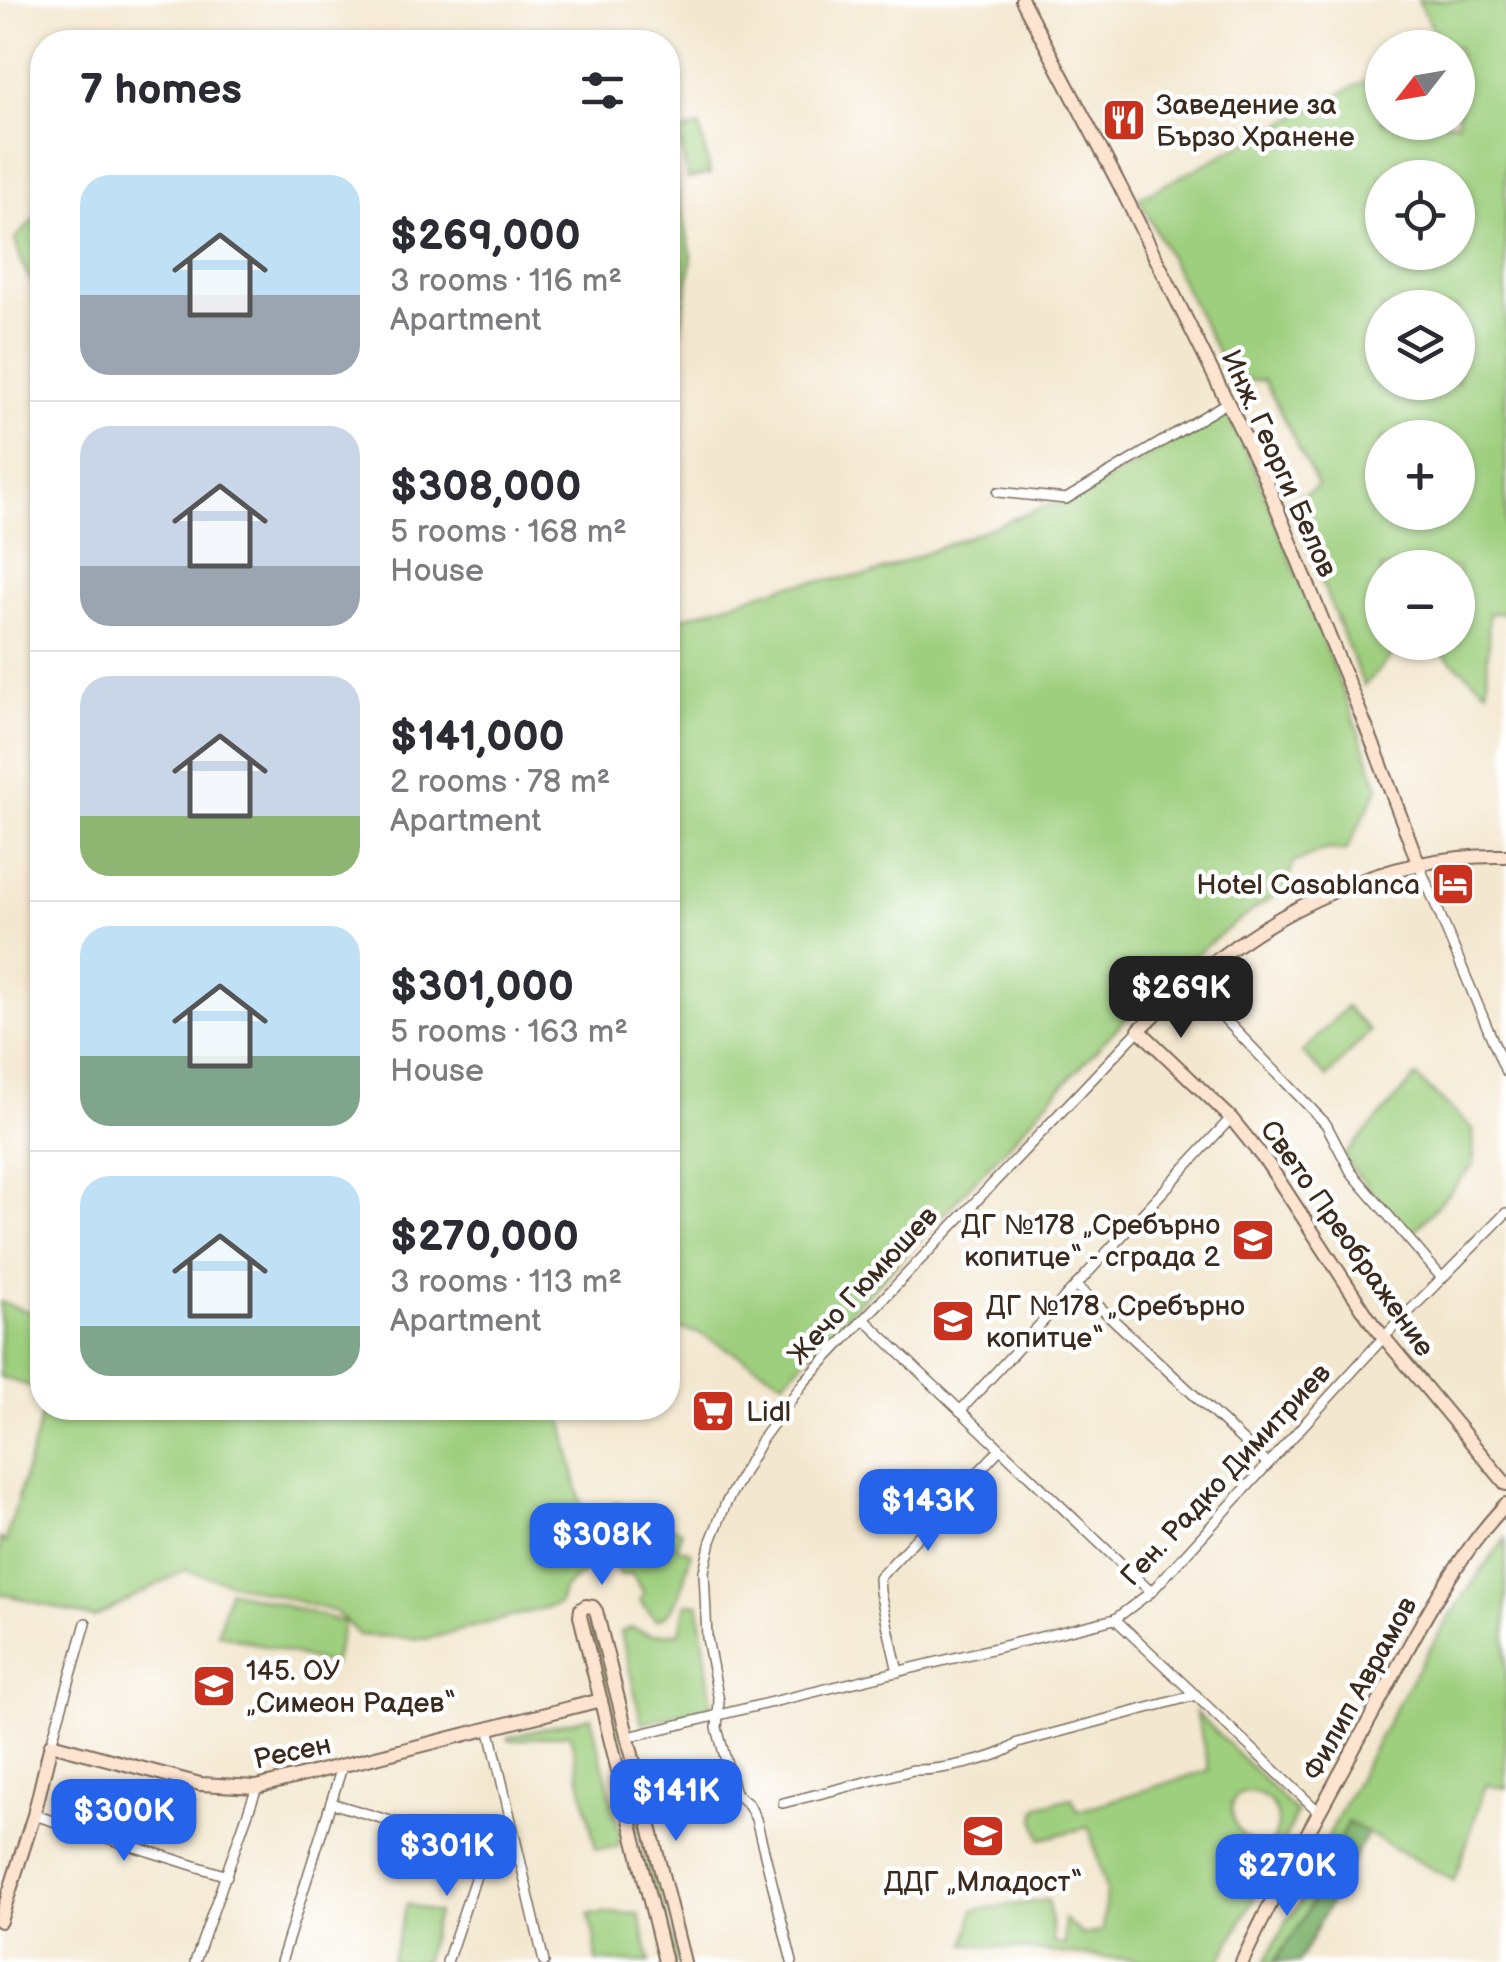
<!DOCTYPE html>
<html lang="en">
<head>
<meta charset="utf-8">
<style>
  :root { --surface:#fff; --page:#f7f7f7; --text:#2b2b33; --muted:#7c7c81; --line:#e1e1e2; --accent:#2563eb }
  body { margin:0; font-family:"Balsamiq Sans",sans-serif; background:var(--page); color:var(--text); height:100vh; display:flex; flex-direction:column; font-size:38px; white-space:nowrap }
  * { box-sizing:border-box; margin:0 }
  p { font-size:32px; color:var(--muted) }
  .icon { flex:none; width:55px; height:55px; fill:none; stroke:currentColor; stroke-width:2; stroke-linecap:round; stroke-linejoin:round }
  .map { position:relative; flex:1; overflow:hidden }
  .details { position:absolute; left:30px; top:30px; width:650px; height:1390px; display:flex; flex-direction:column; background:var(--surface); border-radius:40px; box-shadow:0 2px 8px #0004 }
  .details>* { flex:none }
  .needle { width:65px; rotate:239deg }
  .fabs { position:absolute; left:1365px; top:30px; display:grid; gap:20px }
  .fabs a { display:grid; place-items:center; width:110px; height:110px; border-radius:50%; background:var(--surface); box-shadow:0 2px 8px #0004; font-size:50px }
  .price { position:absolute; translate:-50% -85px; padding:0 22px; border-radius:20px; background:var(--accent); color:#fff; font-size:32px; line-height:65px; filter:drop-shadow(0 2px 5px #0008) }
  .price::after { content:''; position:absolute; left:50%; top:60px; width:30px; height:22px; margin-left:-15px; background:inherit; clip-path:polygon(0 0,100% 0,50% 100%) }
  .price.current { background:#222; color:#fff }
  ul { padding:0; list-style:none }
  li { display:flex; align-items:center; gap:30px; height:250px; padding:0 50px }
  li+li { border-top:2px solid var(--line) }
  li span { display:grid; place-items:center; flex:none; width:280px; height:200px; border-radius:30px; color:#555 }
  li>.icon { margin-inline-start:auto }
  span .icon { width:120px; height:120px; fill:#fffc; stroke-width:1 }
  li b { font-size:42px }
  h2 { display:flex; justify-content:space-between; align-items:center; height:120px; padding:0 50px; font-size:42px }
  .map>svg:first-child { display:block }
  .green { fill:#9ecf7e; stroke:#6c7c4e; stroke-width:2.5; fill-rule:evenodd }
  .forest { fill:#7eb26d; stroke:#5c6e46; stroke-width:2.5 }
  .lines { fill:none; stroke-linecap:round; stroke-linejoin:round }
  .street-casing { stroke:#7b6c5c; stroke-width:12 }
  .secondary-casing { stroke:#7b6c5c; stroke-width:16 }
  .street { stroke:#fff; stroke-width:9 }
  .secondary { stroke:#fde4d1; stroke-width:12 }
  .labels { text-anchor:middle; stroke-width:9; stroke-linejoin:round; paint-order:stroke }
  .poi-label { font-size:28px; fill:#3b2a1e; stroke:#fff; text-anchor:start }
  .street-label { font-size:28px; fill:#3b2a1e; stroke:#fff }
</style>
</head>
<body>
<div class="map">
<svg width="1506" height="1962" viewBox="0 0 1506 1962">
  <rect width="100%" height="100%" fill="#fff"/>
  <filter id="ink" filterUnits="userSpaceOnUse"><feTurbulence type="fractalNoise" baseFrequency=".01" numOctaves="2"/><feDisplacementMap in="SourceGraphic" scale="20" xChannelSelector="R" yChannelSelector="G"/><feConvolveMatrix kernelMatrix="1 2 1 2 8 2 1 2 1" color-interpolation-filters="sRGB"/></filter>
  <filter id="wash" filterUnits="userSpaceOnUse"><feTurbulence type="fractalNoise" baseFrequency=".0048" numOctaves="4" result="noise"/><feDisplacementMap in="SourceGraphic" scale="40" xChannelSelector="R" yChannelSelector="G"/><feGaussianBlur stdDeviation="2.25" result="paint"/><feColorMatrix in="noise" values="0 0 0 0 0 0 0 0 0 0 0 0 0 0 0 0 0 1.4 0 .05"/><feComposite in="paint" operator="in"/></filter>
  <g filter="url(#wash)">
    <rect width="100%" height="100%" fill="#f3e7cf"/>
    <g class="green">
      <path d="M1418,0h88v613h-17l-2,77 -58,-47 29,-1v-74h-76v74l22,1 -40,43 -75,-184 29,-16 -54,-106 -32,1 -93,-183 243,-126v50h76v-74l-29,-1 10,-5zM1382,178h76v74h-76zM1382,308h76v74h-76zM1382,438h76v74h-76z"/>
      <polygon points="700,127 710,174 688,179 678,132"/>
      <polygon points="668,145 692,257 679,337 676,338 673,331 683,272 668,206"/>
      <polygon points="42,211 42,301 23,266 15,239"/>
      <path d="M1225,411l30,58 97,245 27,73 -33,64 -19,-2 -34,14 -6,25c-120,73 -210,183 -304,284 -66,71 -133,140 -199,209l-83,-47 -33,-9v-703l121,-37 81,-10 176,-69 25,-4z"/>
      <polygon points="1346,1007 1370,1031 1327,1077 1302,1053"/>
      <polygon points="1416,1077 1473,1129 1474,1165 1409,1237 1343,1157"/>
      <polygon points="0,1302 42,1316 42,1390 0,1377"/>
      <polygon points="44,1408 560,1408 594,1564 563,1589 559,1604 427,1639 359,1635 336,1612 185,1570 94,1618 0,1593 0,1538 5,1543"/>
      <path d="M615,1502l67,29 -6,16 15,5c-7,23 -10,61 -35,68l-16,-19 4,-8 -13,-20 -10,3c-16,-26 -15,-45 -6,-74z"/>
      <path d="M1506,1538v250l-20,-3 -32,96 -106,-58 -23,48 -11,14 -3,18 -10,21 -27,38h-9l24,-45c9,-7 14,-17 13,-29 61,-121 120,-243 204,-350z"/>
      <polygon points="229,1590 344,1622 333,1665 218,1633"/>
      <polygon points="686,1603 699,1604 712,1706 642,1724 621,1632 631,1628 652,1635 680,1632"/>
      <polygon points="593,1628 678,1962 671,1962 589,1630"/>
      <path d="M1196,1712l101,101 -17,35 -7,-7c25,-50 -55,-69 -39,-20 4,14 15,21 29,24l8,20 -51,97h-66l-188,-18 8,-34 74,-10 6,44 11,1 -1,-26 19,16 20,-4 3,-41 -17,-63 -48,12c-3,-11 -10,-24 -2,-33l33,-8 6,13 131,-41z"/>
      <polygon points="591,1717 620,1834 618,1848 596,1849 570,1734 510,1741 508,1737"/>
      <polygon points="407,1904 437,1913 424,1962 391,1962"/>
      <polygon points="603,1913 639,1914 650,1962 597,1962 595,1939 589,1914"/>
    </g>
    <polygon class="forest" points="1348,1822 1367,1833 1299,1962 1274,1962 1301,1924 1311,1903 1314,1885 1325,1871"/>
  </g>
  <g filter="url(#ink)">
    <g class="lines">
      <g class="street-casing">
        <g id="street">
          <polyline points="998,492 1066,499 1228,402"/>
          <polyline points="1419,865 1506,1072"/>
          <polyline points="1189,982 1326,1124 1351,1172 1442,1278"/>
          <polyline points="1076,1285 1268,1464"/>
          <polyline points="864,1319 1151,1592"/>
          <polyline points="960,1411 1231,1118"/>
          <polyline points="1115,1619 1319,1812"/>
          <polyline points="898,1672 880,1592 879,1578 1000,1449"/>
          <polyline points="489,1727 544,1962"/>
          <polyline points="628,1737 1115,1619 1151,1592 1383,1338 1506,1213"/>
          <polyline points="51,1744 86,1623"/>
          <polyline points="331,1803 520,1860"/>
          <path d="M783,1803l130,-33c25,1 87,-11 105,-27l178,-48"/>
          <polyline points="34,1815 227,1876"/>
          <polyline points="195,1962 257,1787"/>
          <polyline points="281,1962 342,1767"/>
          <polyline points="447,1962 485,1849"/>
          <polyline points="792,1962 756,1819 749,1805 735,1793 717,1728 719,1701 707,1638 704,1571 711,1541 726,1503 762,1439 804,1382 1139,1030"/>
        </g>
      </g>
      <g class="secondary-casing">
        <g id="secondary">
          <polyline points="1022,0 1119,184 1263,474 1375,749 1419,865"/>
          <path d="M1506,856c-116,-3 -230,52 -317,126 -17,16 -34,33 -50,48l92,88 37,46 104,159 134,161"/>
          <polyline points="0,1921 34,1815 51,1744 200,1784 257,1787 601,1700"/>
          <polyline points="665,1962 580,1616 581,1609 586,1606 593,1607 596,1611 684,1962"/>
          <path d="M1242,1962c39,-83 85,-164 129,-245 40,-74 77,-151 135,-213"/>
        </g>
      </g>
      <use href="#street" class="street"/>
      <use href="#secondary" class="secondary"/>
    </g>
  </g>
  <defs>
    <g id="restaurant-square" transform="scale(2.25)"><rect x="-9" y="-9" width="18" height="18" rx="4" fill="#c8321e" stroke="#fff"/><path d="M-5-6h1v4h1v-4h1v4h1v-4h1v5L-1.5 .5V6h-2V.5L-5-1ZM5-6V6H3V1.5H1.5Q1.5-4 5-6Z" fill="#fff"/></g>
    <g id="hotel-square" transform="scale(2.25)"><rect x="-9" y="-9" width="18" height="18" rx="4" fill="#c8321e" stroke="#fff"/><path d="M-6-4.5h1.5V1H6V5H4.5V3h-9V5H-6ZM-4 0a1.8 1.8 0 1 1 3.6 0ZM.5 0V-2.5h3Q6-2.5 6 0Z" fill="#fff"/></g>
    <g id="school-square" transform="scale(2.25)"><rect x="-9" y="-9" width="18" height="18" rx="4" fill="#c8321e" stroke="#fff"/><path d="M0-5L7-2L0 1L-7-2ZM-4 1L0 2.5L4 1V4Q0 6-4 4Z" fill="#fff"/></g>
    <g id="supermarket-square" transform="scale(2.25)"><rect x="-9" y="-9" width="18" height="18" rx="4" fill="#c8321e" stroke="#fff"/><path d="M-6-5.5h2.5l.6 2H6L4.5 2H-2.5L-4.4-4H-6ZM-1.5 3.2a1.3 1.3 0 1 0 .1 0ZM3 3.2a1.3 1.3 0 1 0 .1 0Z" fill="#fff"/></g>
  </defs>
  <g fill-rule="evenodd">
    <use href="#restaurant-square" x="1124" y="120"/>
    <use href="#hotel-square" x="1453" y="884"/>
    <use href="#school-square" x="1253" y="1240"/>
    <use href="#school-square" x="953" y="1321"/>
    <use href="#supermarket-square" x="713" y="1411"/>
    <use href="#school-square" x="214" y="1686"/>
    <use href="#school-square" x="983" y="1836"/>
  </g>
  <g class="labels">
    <g class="poi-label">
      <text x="1156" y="114">Заведение за<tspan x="1156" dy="32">Бързо Хранене</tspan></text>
      <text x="1420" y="894" text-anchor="end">Hotel Casablanca</text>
      <text x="1220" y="1234" text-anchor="end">ДГ №178 „Сребърно<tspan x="1220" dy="32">копитце“ - сграда 2</tspan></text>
      <text x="986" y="1315">ДГ №178 „Сребърно<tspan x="986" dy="32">копитце“</tspan></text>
      <text x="746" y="1421">Lidl</text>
      <text x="246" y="1680">145. ОУ<tspan x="246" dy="32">„Симеон Радев“</tspan></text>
      <text x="983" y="1891" text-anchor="middle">ДДГ „Младост“</text>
    </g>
    <g class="street-label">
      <text transform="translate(1280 463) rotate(66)" y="10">Инж. Георги Белов</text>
      <text transform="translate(1348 1238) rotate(55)" y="10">Свето Преображение</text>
      <text transform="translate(862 1285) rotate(-47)" y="10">Жечо Гюмюшев</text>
      <text transform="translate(1225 1474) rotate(-47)" y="10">Ген. Радко Димитриев</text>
      <text transform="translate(1359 1688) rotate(-61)" y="10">Филип Аврамов</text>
      <text transform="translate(292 1751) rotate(-12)" y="10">Ресен</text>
    </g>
  </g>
</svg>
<div class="fabs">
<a><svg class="needle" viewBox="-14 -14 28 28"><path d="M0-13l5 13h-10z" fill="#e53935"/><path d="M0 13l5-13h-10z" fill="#7c7c81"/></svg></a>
<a><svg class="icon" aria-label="locate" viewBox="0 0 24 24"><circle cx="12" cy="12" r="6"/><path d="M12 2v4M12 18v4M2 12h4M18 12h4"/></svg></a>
<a><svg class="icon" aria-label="layers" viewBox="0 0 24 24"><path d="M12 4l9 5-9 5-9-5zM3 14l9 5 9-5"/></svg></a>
<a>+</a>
<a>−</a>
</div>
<b class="price current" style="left:1181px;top:1041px">$269K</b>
<b class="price" style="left:928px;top:1554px">$143K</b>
<b class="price" style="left:602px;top:1588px">$308K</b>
<b class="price" style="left:676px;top:1844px">$141K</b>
<b class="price" style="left:124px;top:1864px">$300K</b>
<b class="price" style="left:447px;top:1899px">$301K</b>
<b class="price" style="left:1287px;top:1919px">$270K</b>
<section class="details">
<h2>7 homes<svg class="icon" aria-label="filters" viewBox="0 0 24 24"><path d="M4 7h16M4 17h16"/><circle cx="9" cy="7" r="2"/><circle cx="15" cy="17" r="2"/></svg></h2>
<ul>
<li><span style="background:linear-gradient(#bfe0f5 60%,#9aa5b1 0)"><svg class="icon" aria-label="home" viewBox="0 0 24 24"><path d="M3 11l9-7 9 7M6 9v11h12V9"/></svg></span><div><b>$269,000</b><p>3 rooms · 116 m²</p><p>Apartment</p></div></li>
<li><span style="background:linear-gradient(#c9d6e8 70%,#9aa5b1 0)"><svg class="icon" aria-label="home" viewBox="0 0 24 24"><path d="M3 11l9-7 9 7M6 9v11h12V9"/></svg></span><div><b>$308,000</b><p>5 rooms · 168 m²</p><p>House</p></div></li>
<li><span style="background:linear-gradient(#c9d6e8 70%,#8fb573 0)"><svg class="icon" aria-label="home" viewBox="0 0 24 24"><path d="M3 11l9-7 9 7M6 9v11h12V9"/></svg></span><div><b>$141,000</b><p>2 rooms · 78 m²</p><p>Apartment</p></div></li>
<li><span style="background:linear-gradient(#bfe0f5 65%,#7fa58c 0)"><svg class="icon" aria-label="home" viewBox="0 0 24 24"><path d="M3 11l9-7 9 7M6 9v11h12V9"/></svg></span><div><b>$301,000</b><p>5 rooms · 163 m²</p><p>House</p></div></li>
<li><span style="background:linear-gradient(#bfe0f5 75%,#7fa58c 0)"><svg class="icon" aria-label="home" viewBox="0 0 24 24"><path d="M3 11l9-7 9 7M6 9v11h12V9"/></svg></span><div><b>$270,000</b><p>3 rooms · 113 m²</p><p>Apartment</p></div></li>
</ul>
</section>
</div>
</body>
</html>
